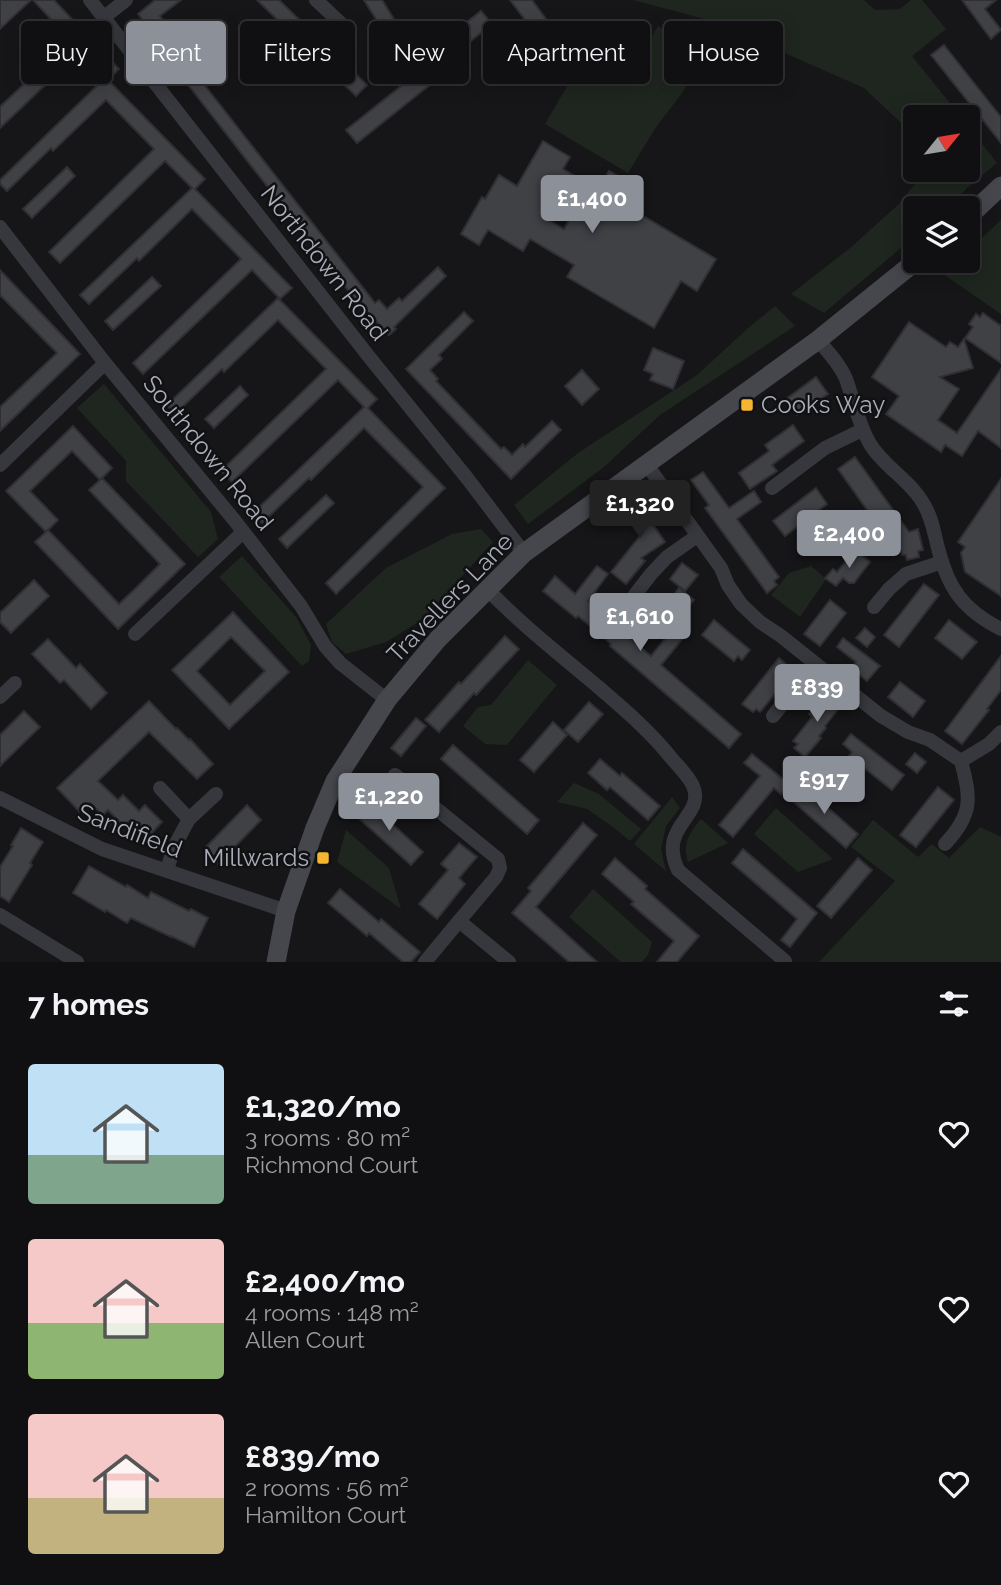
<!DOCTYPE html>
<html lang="en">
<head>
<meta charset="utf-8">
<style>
  :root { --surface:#101012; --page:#19191b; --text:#f1f3f6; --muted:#9c9d9f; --line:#303032; --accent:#8c9099 }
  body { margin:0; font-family:Raleway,sans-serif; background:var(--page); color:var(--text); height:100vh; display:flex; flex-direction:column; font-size:26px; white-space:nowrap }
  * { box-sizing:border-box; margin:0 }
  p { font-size:23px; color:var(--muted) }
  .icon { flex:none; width:38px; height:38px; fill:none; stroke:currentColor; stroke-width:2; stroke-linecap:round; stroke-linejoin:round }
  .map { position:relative; height:962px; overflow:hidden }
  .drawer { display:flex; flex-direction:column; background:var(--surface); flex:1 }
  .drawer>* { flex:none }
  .hud { position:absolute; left:21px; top:21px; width:959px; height:63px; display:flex; gap:14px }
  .needle { width:46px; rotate:60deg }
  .fabs { position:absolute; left:903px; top:105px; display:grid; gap:14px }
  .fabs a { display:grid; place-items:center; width:77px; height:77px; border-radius:7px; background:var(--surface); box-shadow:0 4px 18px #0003,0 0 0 2px var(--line); font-size:35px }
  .price { position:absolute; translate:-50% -60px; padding:0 16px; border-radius:7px; background:var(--accent); color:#fff; font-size:23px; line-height:46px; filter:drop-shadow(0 2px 4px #0008) }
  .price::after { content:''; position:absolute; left:50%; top:42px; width:21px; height:16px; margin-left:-10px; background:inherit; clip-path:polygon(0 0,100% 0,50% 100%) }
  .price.current { background:#222; color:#fff }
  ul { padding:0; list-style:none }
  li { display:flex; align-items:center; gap:21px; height:175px; padding:0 28px }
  li span { display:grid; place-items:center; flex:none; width:196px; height:140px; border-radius:7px; color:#555 }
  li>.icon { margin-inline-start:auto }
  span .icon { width:84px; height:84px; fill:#fffc; stroke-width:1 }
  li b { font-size:30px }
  h2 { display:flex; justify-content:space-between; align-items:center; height:84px; padding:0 28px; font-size:30px }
  .tag { padding:0 24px; border-radius:7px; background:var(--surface); box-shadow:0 4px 18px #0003,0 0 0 2px var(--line); font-size:24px; line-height:63px }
  .tag.current { background:var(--accent); color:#fff }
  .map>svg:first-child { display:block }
  .green { fill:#1e261f }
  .building { fill:#404145; stroke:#303034; stroke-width:2; fill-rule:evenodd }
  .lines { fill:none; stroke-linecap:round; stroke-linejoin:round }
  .street { stroke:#37383d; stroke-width:14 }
  .secondary { stroke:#45474d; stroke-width:19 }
  .poi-dot { fill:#f6b530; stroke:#111113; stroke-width:2.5 }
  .labels { text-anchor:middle; stroke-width:5; stroke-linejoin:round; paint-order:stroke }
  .street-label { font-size:24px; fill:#a8adb9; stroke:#111113 }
  .poi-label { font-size:24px; fill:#a8adb9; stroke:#111113; text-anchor:start }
</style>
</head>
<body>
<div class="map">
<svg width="1001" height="962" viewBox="0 0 1001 962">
  <rect width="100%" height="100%" fill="#161618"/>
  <g class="green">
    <polygon points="633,0 864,0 875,10 900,9 911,0 922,0 946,29 912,56 961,117 915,117 915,136 864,88 787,54 742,29"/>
    <polygon points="658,26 705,54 683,92 656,127 628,173 545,124 572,78 591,52 631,42 644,50"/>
    <polygon points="968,126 997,163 968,187 948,208 915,208 915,236 824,313 791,294 850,248 898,205 926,170 968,170"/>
    <polygon points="1001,220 1001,314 943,274 957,261 968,261 968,251"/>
    <polygon points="775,306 795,326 660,415 604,467 528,524 514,505 578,453 697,375 747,329"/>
    <polygon points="104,384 211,512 218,539 198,557 126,481 126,461 77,408"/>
    <polygon points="481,529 493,542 422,620 386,642 346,654 332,642 326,624 386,568 452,534"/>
    <polygon points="242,556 296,617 311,645 309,661 302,666 219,577"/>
    <polygon points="811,566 826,579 800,617 771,595 789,573"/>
    <polygon points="528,660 557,685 507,745 485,744 463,726 478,707 491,705"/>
    <polygon points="574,783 599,794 641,829 630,841 613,827 587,809 557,802"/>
    <polygon points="672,797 680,808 666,826 661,849 666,871 634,844"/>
    <polygon points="776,808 833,859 798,872 754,834"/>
    <path d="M701,819l27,24 -40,19c-6,-18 1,-29 13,-43z"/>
    <polygon points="873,820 918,857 932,844 949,858 980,827 1001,837 1001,962 819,962 895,881 851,847"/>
    <polygon points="346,830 389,868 401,909 337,862"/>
    <polygon points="593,889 652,942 648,955 642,962 621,962 569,917"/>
  </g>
  <g class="building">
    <polygon points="0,0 31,0 0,29"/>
    <polygon points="33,0 54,0 119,69 108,80 205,179 195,189 292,288 280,299 252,270 143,374 133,363 241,259 192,209 139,261 137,258 89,304 80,295 192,188 165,161 60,263 49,252 154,149 106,100 53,151 51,148 7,191 0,184 0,180 106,77 81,51 0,128 0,107 70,40"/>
    <polygon points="155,0 181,0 160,16 172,31 159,41 138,14"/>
    <polygon points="257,0 279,0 367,85 356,96"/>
    <polygon points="364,0 382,0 404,35 391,43"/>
    <polygon points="510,0 532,0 552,27 538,37"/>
    <polygon points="962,0 996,0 985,9 1001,30 991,39"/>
    <polygon points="481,11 492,24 436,69 441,76 357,143 346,130 431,62 425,55"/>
    <polygon points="167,37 375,303 379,300 387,309 399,298 402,301 438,267 446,276 394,327 396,329 389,335 355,299 157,45"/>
    <polygon points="944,45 1001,117 1001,143 931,55"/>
    <path d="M543,141l27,16 -7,12 36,21 10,-19 24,14 -10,19 93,55 -19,32 -16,-10 -27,47 -87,-51 7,-12 -44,-26 -7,12 -35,-21 -9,15 -18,-11 21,-37 3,2 14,-24 18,11zM556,196l20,11 -12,22 -20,-12z"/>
    <polygon points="67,167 75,176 32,218 23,209"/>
    <polygon points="0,270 80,354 0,431 0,407 57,353 0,295"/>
    <polygon points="152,277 161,286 113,330 105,321"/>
    <polygon points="278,298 377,399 368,408 445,488 336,594 326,583 423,487 364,428 311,480 309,478 262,523 253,513 364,407 338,380 232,482 221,471 326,369 278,320 224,372 222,369 175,414 167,405"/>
    <polygon points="464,312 473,321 439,355 442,359 430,370 438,379 436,381 501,449 504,447 512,455 523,444 525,447 552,421 561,430 511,479 406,369"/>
    <polygon points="983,313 1001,326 1001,363 965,338 973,327 969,324 976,314 980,317"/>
    <polygon points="909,322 946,347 950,342 958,347 964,339 973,368 940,377 959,389 938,420 957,433 1001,369 1001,448 978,431 962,456 945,445 941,452 886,414 899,396 872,377"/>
    <polygon points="653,348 684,361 673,389 650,380 653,374 644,370"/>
    <polygon points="582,370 599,389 582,405 565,386"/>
    <polygon points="816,377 828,394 797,415 786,399"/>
    <polygon points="240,386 248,395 214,428 205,419"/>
    <polygon points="793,425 804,441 772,465 777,471 750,489 739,473 769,451 765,445"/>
    <polygon points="73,426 112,468 100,480 72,451 50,472 30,491 58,520 46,532 6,491"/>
    <polygon points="855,457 909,532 918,529 923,550 918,551 919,557 907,560 906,555 902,555 896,531 889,536 884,529 882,531 838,469"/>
    <polygon points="703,472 729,508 754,491 761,502 737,519 779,577 774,581 777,585 767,593 705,508 709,505 691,480"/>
    <polygon points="102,478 185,564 118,629 35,542 48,530 119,604 139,585 160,564 89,490"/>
    <polygon points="1001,479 1001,596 965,572 961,553 965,547 958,542"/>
    <polygon points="816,488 827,504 785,536 773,521"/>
    <polygon points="326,495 334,503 287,548 279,539"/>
    <polygon points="650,497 661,512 650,520 665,542 641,558 645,561 626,584 611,572 640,536 625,515"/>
    <polygon points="855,550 870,562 854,583 849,583 843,578 836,586 825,578 833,569 837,572"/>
    <polygon points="682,563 698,575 685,591 670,579"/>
    <polygon points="597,566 608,574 588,601 623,630 621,631 651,656 673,629 684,637 661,665 741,734 729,748 610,646 611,644 589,625 578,616 576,618 543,591 555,576 575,594"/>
    <polygon points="34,580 49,596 11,633 0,622 0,613"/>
    <polygon points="924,584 939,595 899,647 884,635"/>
    <polygon points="679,588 694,600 671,629 656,617"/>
    <polygon points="830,600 846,613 820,646 804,634"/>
    <path d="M233,612l56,60 -60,57 -57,-59zM231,637l34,34 -35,34 -33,-34z"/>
    <polygon points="714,620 750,650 742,660 738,656 734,661 702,635"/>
    <polygon points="949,620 977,642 962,659 935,638"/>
    <polygon points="865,628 875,637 867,647 856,638"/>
    <polygon points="505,636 519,649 476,695 474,693 439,732 425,720 459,682 461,684"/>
    <polygon points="843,638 880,666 867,681 851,669 856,662 837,647"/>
    <polygon points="48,639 76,668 80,664 107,693 91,709 64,680 60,683 32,654"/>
    <polygon points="1001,656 1001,690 987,709 989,710 962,744 945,731"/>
    <polygon points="779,658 794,671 760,712 756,709 753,712 742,704"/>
    <polygon points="900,682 925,701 913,717 888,697"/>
    <polygon points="827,692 842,704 825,726 826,728 819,736 821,738 805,757 794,748 798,744 793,741 812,717 809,714"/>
    <polygon points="149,701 176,729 177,728 189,740 190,739 213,764 197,779 149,732 98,781 118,800 123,795 139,811 145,805 162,822 147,838 129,821 124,826 108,810 103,815 90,803 80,812 57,788"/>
    <polygon points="589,702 603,714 578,742 564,730"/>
    <polygon points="24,711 40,727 0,766 0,735"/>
    <polygon points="416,718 426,726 401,756 391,748"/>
    <polygon points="553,722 567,735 534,772 520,760"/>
    <polygon points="851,734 904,775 892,790 849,756 852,752 843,744"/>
    <polygon points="453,745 539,820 527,834 441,759"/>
    <polygon points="915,753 926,762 917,773 906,764"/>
    <polygon points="752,754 789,784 781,794 774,788 733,837 719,825 760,776 744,763"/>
    <polygon points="600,759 620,776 622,773 660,806 648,820 610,787 607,790 588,773"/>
    <polygon points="801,784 858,834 846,848 789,798"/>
    <polygon points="938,787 954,800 916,847 900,835"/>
    <polygon points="367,801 423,852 411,865 355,815"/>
    <polygon points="247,805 261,820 218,864 204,849"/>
    <polygon points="583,823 597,835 536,907 597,962 569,962 512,913 531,891 528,888"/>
    <polygon points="21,828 43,842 30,863 32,865 9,902 0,896 0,867 13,846 11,845"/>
    <polygon points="459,843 477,857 459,878 465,884 437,919 419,904 448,870 441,864"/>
    <polygon points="743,849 817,913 790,947 781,940 797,919 732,863"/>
    <polygon points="615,858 647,886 645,889 699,936 677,962 657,962 674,941 631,904 634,902 602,874"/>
    <polygon points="858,858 872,870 831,918 817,906"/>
    <polygon points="89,866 126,887 127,885 148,898 151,892 189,911 191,909 208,918 194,947 171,936 171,937 131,918 127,923 106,910 105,912 73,893"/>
    <polygon points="340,889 379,922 381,919 420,952 411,962 403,962 369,933 367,936 328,903"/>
  </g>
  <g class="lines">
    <g class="street">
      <polyline points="90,0 370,358 467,478 524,553"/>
      <polyline points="316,0 349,31"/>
      <polyline points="103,18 126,0"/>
      <polyline points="0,227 105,363 235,521 301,606 325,646 340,663 387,700"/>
      <path d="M818,340c10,12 22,24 28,39 8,22 12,44 24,65 14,23 40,36 53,59 9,14 11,30 15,45 10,40 25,62 63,81"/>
      <polyline points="0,465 105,363"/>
      <path d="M647,465l74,103 7,17 13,19 19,18 21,14 100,80 27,16 22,8 31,21c10,38 12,53 -16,83"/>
      <polyline points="772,488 825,448 862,430"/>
      <path d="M487,589c34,35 72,65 109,96 28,24 55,47 77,75 7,8 16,17 20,26 13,31 -36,39 -15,84l107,91"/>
      <polyline points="631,600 651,574 667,557 697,536"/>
      <polyline points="874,607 889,589 906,574 942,562"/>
      <polyline points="135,634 243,532"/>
      <polyline points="0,697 15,683"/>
      <polyline points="773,716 815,664"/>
      <polyline points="961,761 989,744 1001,732"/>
      <polyline points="395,775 498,859 500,868 496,877 459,921 509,962"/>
      <polyline points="160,788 189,819"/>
      <polyline points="0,798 102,849 286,911"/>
      <polyline points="167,870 174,847 189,819 216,794"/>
      <polyline points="0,915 77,962"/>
      <polyline points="425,962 459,921"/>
    </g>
    <g class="secondary">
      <polyline points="968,217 1001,186"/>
      <polyline points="276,962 286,911 315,828 335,781 387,700 438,639 524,553 818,340 916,261"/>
    </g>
  </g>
  <g class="poi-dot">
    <rect x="740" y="398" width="14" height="14" rx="3.5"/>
    <rect x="316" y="851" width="14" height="14" rx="3.5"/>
  </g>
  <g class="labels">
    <g class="street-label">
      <text transform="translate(324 263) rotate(52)" y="8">Northdown Road</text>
      <text transform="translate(208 453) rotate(51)" y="8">Southdown Road</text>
      <text transform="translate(450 598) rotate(-46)" y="8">Travellers Lane</text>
      <text transform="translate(130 831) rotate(21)" y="8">Sandifield</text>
    </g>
    <g class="poi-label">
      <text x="761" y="413">Cooks Way</text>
      <text x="309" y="866" text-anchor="end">Millwards</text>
    </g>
  </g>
</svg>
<div class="fabs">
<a><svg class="needle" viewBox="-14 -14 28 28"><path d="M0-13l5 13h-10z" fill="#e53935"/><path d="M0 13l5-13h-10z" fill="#9c9d9f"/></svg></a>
<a><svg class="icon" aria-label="layers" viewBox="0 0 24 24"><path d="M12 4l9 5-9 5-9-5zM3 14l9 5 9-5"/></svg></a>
</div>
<b class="price" style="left:592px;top:235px">£1,400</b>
<b class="price current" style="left:640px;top:540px">£1,320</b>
<b class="price" style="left:849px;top:570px">£2,400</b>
<b class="price" style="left:640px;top:653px">£1,610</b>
<b class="price" style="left:817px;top:724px">£839</b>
<b class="price" style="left:824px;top:816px">£917</b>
<b class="price" style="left:389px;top:833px">£1,220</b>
<div class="hud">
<a class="tag">Buy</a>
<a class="tag current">Rent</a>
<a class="tag">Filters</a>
<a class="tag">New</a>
<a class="tag">Apartment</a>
<a class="tag">House</a>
</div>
</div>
<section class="drawer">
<h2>7 homes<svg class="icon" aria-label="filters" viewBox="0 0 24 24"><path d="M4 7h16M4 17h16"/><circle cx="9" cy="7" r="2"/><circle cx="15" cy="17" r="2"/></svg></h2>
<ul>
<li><span style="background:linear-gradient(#bfe0f5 65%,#7fa58c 0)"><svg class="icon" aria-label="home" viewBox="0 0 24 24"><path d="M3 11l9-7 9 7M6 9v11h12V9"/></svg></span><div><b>£1,320/mo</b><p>3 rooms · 80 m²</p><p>Richmond Court</p></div><svg class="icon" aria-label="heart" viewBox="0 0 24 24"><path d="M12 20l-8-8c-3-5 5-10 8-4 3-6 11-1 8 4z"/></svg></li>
<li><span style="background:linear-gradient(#f6c9c9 60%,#8fb573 0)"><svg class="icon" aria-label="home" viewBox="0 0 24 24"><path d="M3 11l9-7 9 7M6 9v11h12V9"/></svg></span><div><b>£2,400/mo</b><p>4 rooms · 148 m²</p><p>Allen Court</p></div><svg class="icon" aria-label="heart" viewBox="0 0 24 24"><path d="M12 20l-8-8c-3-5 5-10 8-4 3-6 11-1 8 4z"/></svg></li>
<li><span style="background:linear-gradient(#f6c9c9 60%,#c2b280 0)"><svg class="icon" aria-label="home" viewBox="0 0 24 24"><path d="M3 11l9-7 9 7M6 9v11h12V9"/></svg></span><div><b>£839/mo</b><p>2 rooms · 56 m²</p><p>Hamilton Court</p></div><svg class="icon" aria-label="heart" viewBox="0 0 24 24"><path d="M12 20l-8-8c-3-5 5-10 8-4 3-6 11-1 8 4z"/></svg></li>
</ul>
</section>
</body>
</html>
